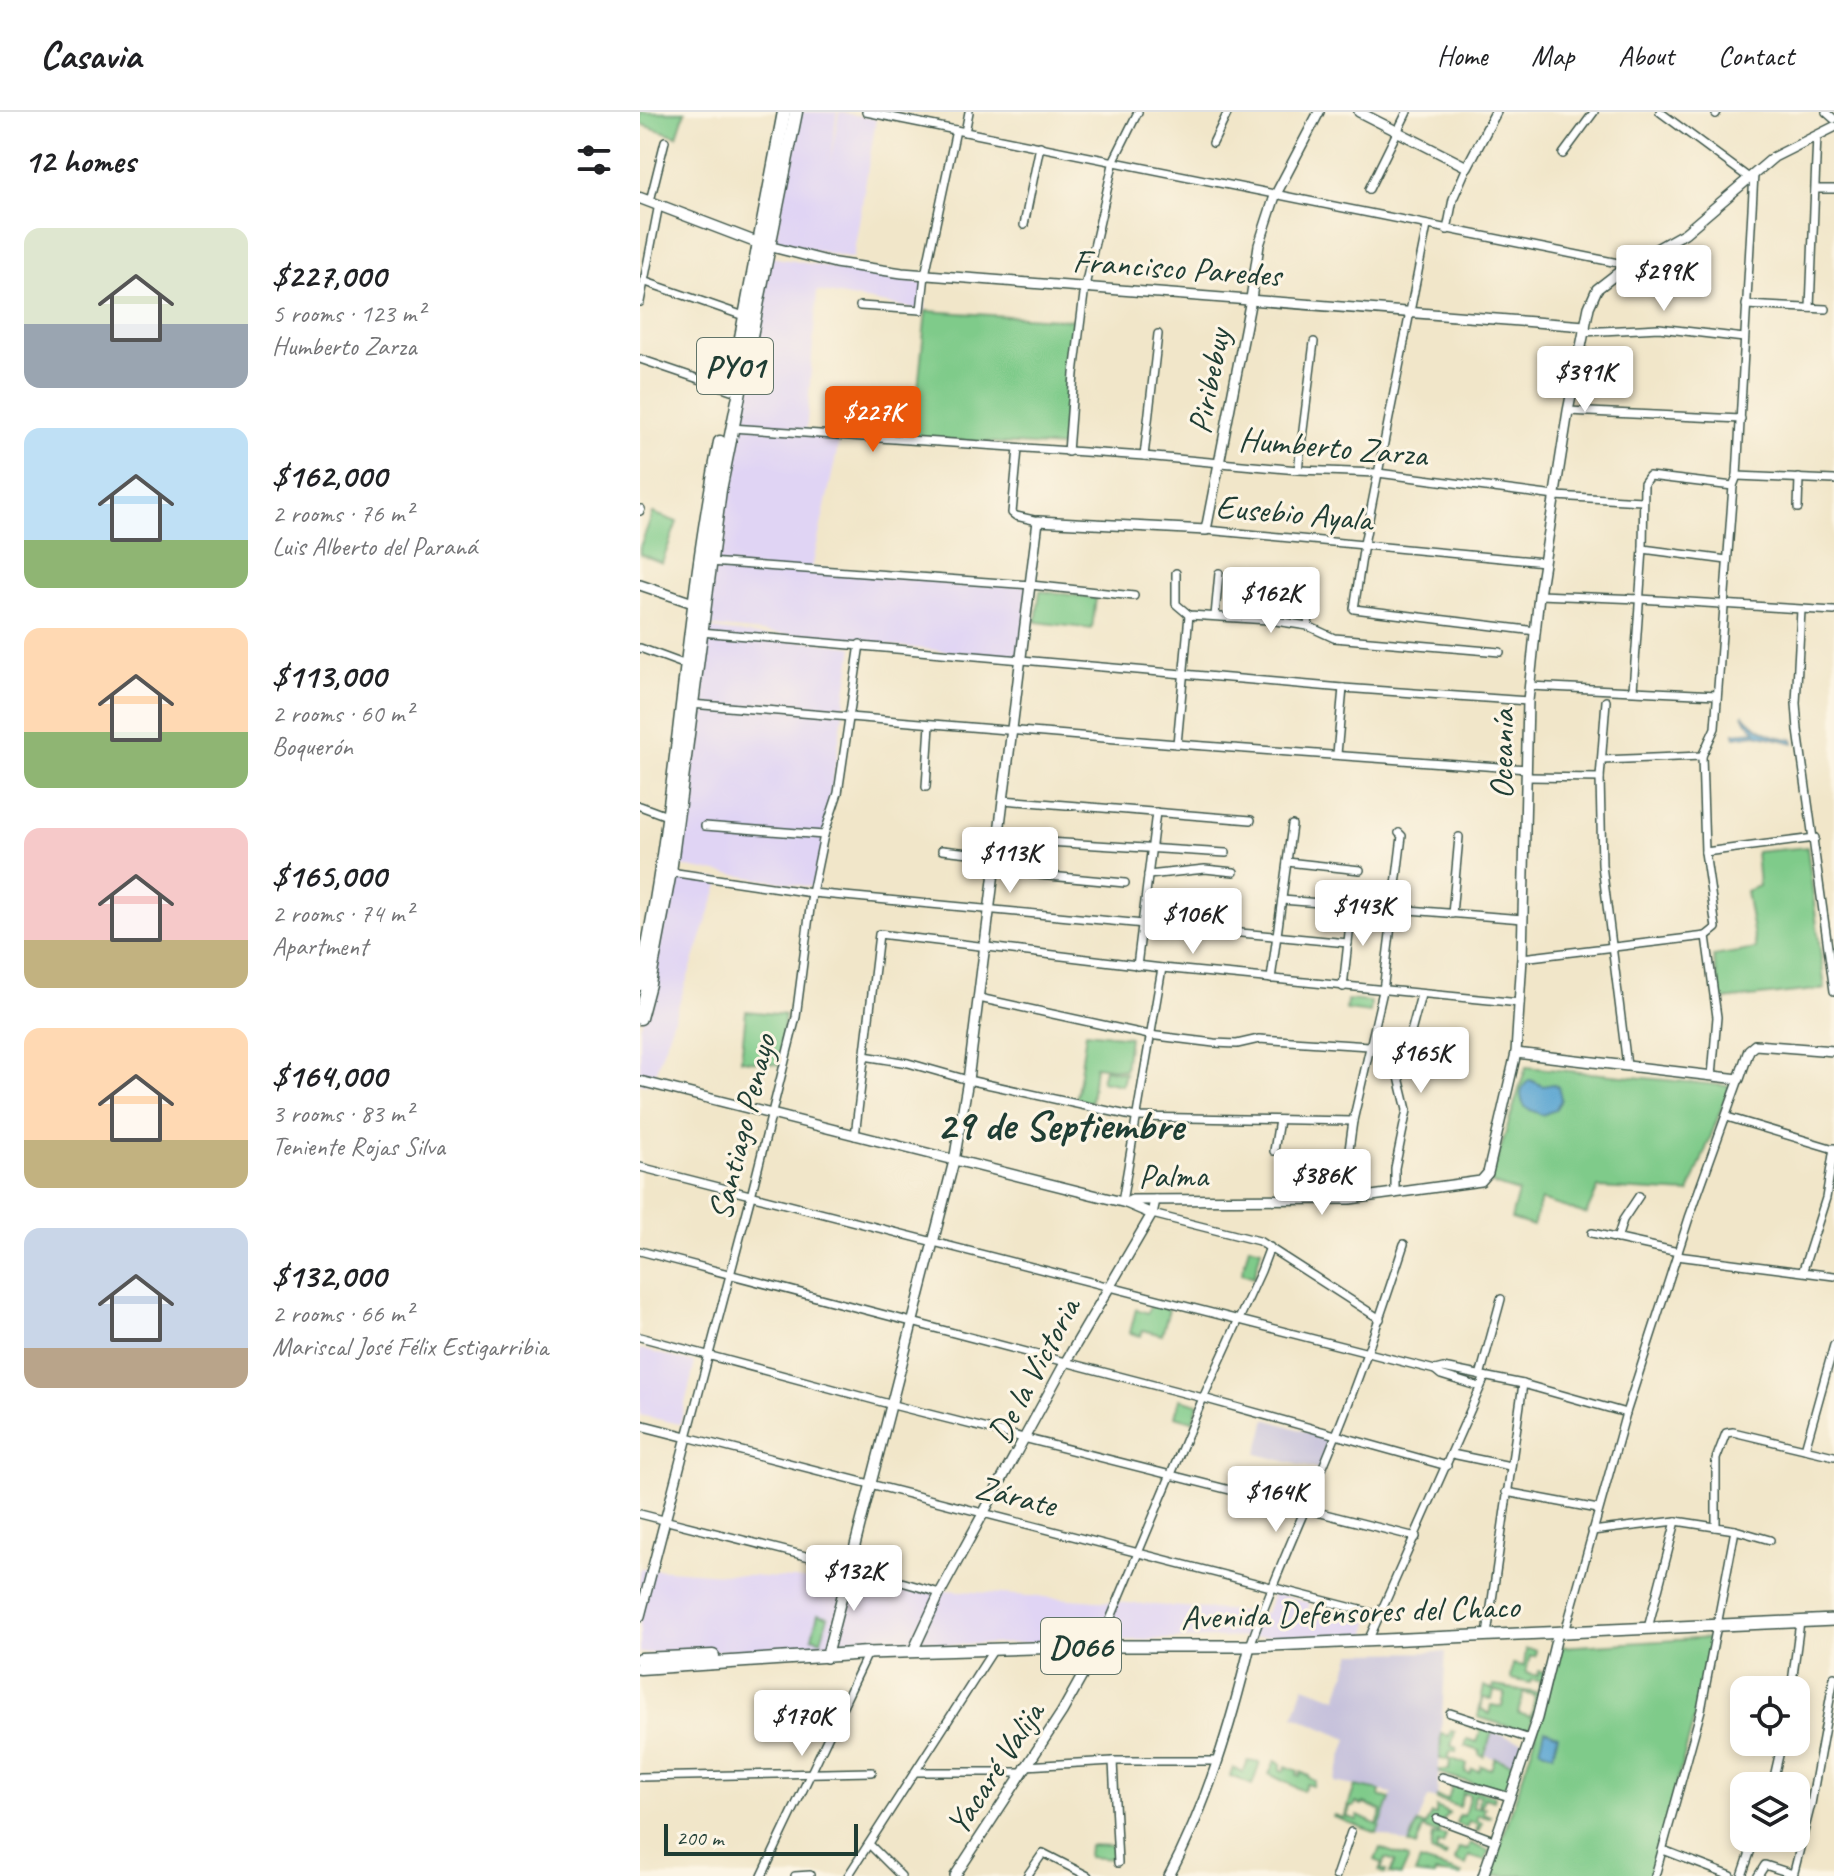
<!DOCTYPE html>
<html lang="en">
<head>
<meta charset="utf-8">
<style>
  :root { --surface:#fff; --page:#f2f2f2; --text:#202124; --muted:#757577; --line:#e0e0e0; --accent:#ea580c }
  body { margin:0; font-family:Caveat,sans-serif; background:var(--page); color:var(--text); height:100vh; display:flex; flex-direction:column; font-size:30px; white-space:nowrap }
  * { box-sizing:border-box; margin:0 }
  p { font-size:26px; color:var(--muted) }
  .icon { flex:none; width:44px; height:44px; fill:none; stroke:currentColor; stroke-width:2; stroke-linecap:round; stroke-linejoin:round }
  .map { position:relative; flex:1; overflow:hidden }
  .side { display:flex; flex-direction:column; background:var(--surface); width:640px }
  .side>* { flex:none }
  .buttons { position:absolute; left:1090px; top:1564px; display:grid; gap:16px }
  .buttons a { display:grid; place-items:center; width:80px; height:80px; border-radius:16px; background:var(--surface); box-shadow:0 4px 12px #0003; font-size:40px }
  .scale { position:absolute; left:24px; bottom:20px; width:194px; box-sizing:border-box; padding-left:8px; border:4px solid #1f3d34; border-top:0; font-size:22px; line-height:28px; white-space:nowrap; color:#1f3d34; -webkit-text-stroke:6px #fcf5e5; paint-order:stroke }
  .price { position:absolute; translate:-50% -68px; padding:0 18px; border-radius:8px; background:#fff; color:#222; font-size:26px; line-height:52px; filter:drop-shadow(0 2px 4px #0008) }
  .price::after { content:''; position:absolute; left:50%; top:48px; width:24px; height:18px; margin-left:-12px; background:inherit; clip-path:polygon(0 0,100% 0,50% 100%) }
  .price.current { background:var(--accent); color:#fff }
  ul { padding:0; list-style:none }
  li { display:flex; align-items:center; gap:24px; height:200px; padding:0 24px }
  li span { display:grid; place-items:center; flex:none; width:224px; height:160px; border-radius:16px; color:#555 }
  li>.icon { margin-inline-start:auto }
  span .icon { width:96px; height:96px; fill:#fffc; stroke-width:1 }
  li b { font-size:34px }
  h2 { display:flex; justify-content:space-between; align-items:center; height:96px; padding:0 24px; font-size:34px }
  header { display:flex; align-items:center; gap:48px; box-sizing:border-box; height:112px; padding:0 40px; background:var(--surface); border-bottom:2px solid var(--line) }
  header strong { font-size:38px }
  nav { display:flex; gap:44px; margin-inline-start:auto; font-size:28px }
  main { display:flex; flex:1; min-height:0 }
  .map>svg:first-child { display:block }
  .built { fill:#e0d4f4 }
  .industrial { fill:#c4c0db }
  .green { fill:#7fcb8a; stroke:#4f845f; stroke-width:2; fill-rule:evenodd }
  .water { fill:#59a4d1; stroke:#3c7082; stroke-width:2 }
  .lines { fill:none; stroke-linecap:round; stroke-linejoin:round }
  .minor-casing { stroke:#3e564a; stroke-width:10 }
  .tertiary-casing { stroke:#3e564a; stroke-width:12 }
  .secondary-casing { stroke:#3e564a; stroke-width:13 }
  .primary-casing { stroke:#3e564a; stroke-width:14 }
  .trunk-casing { stroke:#3e564a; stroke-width:15 }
  .minor { stroke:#fff; stroke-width:7 }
  .tertiary { stroke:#fff; stroke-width:9 }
  .secondary { stroke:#fff; stroke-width:10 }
  .primary { stroke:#fff; stroke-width:11 }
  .trunk { stroke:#fff; stroke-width:12 }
  .labels { text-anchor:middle; stroke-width:6; stroke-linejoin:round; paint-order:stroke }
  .shield { fill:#fcf5e5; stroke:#617469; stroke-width:2 }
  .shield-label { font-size:32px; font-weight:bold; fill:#1f3d34 }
  .street-label { font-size:34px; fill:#1f3d34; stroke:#fcf5e5 }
  .district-label { font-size:42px; font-weight:bold; fill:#1f3d34; stroke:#fcf5e5 }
</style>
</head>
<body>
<header>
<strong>Casavia</strong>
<nav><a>Home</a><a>Map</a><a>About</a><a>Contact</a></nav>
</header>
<main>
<section class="side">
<h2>12 homes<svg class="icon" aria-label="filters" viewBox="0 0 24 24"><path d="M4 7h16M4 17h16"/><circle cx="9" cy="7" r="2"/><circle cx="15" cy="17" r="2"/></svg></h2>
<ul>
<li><span style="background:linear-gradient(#dfe7d0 60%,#9aa5b1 0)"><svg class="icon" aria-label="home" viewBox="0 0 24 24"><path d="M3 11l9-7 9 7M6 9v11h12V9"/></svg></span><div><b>$227,000</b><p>5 rooms · 123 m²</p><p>Humberto Zarza</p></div></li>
<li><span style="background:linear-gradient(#bfe0f5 70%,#8fb573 0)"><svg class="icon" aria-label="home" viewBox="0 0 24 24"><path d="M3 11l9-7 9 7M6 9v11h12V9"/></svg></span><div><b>$162,000</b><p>2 rooms · 76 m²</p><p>Luis Alberto del Paraná</p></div></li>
<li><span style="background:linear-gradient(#ffd9b3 65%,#8fb573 0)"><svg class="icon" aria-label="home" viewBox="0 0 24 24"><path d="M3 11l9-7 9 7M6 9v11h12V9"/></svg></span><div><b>$113,000</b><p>2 rooms · 60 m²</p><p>Boquerón</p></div></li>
<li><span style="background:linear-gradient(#f6c9c9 70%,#c2b280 0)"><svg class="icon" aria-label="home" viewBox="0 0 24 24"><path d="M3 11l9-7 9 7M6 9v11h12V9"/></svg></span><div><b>$165,000</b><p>2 rooms · 74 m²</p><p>Apartment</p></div></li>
<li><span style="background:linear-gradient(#ffd9b3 70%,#c2b280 0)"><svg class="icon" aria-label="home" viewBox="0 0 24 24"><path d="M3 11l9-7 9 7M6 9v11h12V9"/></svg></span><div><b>$164,000</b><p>3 rooms · 83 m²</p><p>Teniente Rojas Silva</p></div></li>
<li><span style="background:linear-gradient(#c9d6e8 75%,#b9a48a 0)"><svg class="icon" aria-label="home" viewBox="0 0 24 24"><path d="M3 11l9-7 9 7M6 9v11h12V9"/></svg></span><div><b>$132,000</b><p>2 rooms · 66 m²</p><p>Mariscal José Félix Estigarribia</p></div></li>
</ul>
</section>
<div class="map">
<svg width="1194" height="1764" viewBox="0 0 1194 1764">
  <rect width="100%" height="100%" fill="#fcf5e5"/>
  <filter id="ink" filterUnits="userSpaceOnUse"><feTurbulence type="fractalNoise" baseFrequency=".0125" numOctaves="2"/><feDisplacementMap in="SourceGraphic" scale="16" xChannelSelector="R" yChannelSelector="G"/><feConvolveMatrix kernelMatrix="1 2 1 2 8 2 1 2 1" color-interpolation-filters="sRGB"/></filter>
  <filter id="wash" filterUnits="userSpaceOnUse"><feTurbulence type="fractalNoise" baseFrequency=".006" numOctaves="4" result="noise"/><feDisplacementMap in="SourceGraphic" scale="32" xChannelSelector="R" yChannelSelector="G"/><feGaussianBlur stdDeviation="1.8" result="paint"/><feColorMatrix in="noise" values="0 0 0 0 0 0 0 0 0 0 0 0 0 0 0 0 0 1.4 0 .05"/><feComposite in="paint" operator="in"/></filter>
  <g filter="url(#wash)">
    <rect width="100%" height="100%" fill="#f1e6c9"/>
    <g class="built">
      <polygon points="158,0 197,0 190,51 199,0 236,7 213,146 135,130"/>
      <polygon points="130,145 284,171 286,199 177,179 166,322 200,325 172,456 393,473 380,547 65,514 91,320"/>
      <polygon points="64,516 213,535 177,776 34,753"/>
      <polygon points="33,764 81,767 12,971 0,972 0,916 7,896"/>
      <polygon points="0,1237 55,1251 40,1312 0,1303"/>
      <polygon points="0,1456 626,1501 633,1481 670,1491 665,1503 729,1508 727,1522 0,1541"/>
    </g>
    <g class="industrial">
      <polygon points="626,1307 692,1328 679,1358 617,1342"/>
      <polygon points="806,1540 797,1687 788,1686 769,1732 737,1721 752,1681 694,1670 708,1627 654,1604 664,1574 697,1586 712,1541"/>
      <polygon points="852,1620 884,1630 876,1653 845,1643"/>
    </g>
    <g class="green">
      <polygon points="0,0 45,0 37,24 0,12"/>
      <polygon points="286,199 434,208 423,335 273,326"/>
      <polygon points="13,401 37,410 22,451 0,442 0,435"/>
      <polygon points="400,479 456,486 452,517 396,510"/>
      <polygon points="1167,735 1185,877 1082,888 1073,844 1116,837 1106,779 1119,774 1116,740"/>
      <polygon points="707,888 731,890 730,901 706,898"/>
      <polygon points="106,899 145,903 140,953 101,948"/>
      <polygon points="446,920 489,925 485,958 455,954 451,990 436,988"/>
      <polygon points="886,955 1090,974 1049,1081 958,1076 946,1102 901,1088 893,1114 871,1107 878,1080 850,1071"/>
      <polygon points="464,957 485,961 482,973 461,969"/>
      <polygon points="609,1134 621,1137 614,1165 602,1161"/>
      <polygon points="511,1192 529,1197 522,1223 503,1218 501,1224 490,1221 496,1197 508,1201"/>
      <polygon points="540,1287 558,1292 553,1309 535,1304"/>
      <polygon points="178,1502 188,1505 181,1528 172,1525"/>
      <polygon points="1071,1526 1061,1581 1012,1764 850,1764 894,1630 920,1535"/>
      <path d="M886,1537l10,1 -1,6h-5l-4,17 12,3 1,-5 6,2 -16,60 -51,-16 6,-31 9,4 1,-4 44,7 2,-12 -9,-1 -1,3 -19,-4 2,-15 11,2zM854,1579l11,2 -3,14 -11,-2 -2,9 -8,-4 2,-12 9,1zM884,1581l11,3 -4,21 -13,-4z"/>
      <polygon points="832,1613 852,1620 844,1645 839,1643 840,1639 825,1634 827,1627 837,1630 841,1619 831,1615"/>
      <polygon points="811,1619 815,1620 811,1634 817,1636 816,1640 811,1639 808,1646 827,1652 825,1660 830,1662 832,1657 839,1659 841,1654 851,1657 855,1646 876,1653 867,1682 799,1661 799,1658 809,1658 810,1648 800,1647 801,1622 809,1624"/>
      <polygon points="608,1649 620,1651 612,1673 590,1664 593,1656 603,1660"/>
      <polygon points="635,1649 641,1652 640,1658 644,1659 646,1654 658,1659 657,1663 660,1664 661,1660 669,1664 669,1666 675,1669 673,1674 667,1672 663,1679 629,1662"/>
      <polygon points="813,1671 855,1684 854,1689 844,1686 841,1694 838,1693 840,1684 835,1683 832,1695 845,1696 843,1701 850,1704 849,1706 838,1703 836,1708 842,1711 838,1720 836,1720 838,1713 829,1709 826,1716 816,1712 819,1703 824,1704 830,1683 823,1681 819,1695 797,1688 797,1685 808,1688"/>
      <path d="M715,1674l25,5 -1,5 11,3 -13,34 -44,-16 1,-2 10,3zM716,1691l6,2 2,-2 18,8 -5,14 -19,-9 -1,4 -10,-3 3,-10h4z"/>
      <polygon points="796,1695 809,1701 801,1711 799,1722 806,1724 803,1733 798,1732 796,1739 807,1743 805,1746 791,1740 793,1723 798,1724 799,1722 783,1716 776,1735 769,1732 778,1711 785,1714 791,1702 796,1703"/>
      <polygon points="830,1731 849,1739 845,1749 829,1744 826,1753 815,1749 819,1736 827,1738"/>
      <polygon points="449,1733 474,1734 474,1747 448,1745"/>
      <polygon points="740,1736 769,1746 761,1764 750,1762 755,1749 746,1746 741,1757 746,1759 745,1762 739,1759 742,1751 735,1748"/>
      <polygon points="780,1749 822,1762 822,1764 795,1761 794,1764 775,1762"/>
    </g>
    <g class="water">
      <path d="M1103,602c14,16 30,24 50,25l1,4 -38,-9 -21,3 -1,-4 22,-2 -10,-10z"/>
      <path d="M890,968l13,6 10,-2 6,3 2,13 -6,10 -13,5 -16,-7c-7,-10 -7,-21 4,-28z"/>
      <polygon points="905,1618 918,1623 913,1642 900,1637"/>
    </g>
  </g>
  <g filter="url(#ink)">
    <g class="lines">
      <g class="minor-casing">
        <g id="minor">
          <polyline points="226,0 988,153"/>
          <polyline points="1020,0 1109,66"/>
          <polyline points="1186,0 1194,7"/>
          <polyline points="1076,2 1077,0"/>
          <polyline points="325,20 329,0"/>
          <polyline points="573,31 588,0"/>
          <polyline points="923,42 954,0"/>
          <polyline points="729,77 767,0"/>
          <polyline points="1176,77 1194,77"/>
          <polyline points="10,89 25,29"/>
          <polyline points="384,113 400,34"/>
          <polyline points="787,114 724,432 714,497 896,519"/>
          <polyline points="807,118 813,87 827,55"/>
          <polyline points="3,169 104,204"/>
          <polyline points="0,190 19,92"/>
          <polyline points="1106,193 1186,197"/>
          <polyline points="220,194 281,198 285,163 316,18"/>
          <polyline points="1170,196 1177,23"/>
          <polyline points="943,220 1019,216 1104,226"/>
          <polyline points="0,247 91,278"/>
          <polyline points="928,299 1101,307"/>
          <polyline points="91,316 504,344 658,358 738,361 915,384 1002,389"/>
          <polyline points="378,337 372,401 376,404 398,409"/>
          <polyline points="428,340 434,262 445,174 474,48 498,0"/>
          <polyline points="504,344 518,222"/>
          <polyline points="658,358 674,230"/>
          <polyline points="1097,364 1194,368"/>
          <polyline points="1158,396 1159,366"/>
          <polyline points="0,399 1,397"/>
          <polyline points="566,418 904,450"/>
          <polyline points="1003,437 1087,448"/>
          <polyline points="69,450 391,473 494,484"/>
          <polyline points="536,461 536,492 549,503 629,508 668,514 694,526 860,540"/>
          <polyline points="899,483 1000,487 1194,499"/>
          <polyline points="1161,498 1156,591 1158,618 1194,879"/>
          <polyline points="575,504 579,461"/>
          <polyline points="629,508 633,472"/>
          <polyline points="668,514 672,474"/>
          <polyline points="61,520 703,576 888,589"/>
          <polyline points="220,532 198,681 184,723 172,781 156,905 111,1084 47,1325 740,1503"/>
          <polyline points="0,536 46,553"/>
          <polyline points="889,574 1077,583"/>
          <polyline points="993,578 1003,437 1004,371 1009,364 1093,374"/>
          <polyline points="966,589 960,666 962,753 987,954"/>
          <polyline points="51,592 537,632 887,657"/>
          <polyline points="537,632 549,503"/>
          <polyline points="697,642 703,576"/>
          <polyline points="962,648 1062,644"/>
          <polyline points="887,665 960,666"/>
          <polyline points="286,675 290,613"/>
          <polyline points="363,688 611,708"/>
          <polyline points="0,694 27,704"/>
          <polyline points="65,714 184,723"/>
          <polyline points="359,727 586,741"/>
          <polyline points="302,738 357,744"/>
          <polyline points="1065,740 1175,726"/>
          <polyline points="647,750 720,758"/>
          <polyline points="355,759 485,771"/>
          <polyline points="30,760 172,781 708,831"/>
          <polyline points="508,763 565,757 594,760"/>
          <polyline points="642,788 883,807"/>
          <polyline points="812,802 819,725"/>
          <polyline points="1066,824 1077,905 1072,964"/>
          <polyline points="882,846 1066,824 1076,816 1065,740 1062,644 1075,616 1093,374 1097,364 1114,62"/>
          <polyline points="497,854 516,700"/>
          <polyline points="631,867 652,713"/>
          <polyline points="703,875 712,794"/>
          <polyline points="339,886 509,923 574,931 597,932 619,927 729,934"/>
          <polyline points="224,944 268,951 328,968 496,1005 713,1009"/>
          <polyline points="1087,1005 1194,1037"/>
          <polyline points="215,1024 239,822 522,856 880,891"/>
          <polyline points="634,1039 639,1008"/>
          <polyline points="708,1045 713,1009 743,879 762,724 759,721"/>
          <polyline points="0,1055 795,1258 801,1263 840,1275"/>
          <polyline points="755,1082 755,1056 767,998 759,965 781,883"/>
          <polyline points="482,1090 522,856"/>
          <polyline points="512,1102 619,1129 740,1207"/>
          <polyline points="952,1121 1038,1140"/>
          <polyline points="977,1127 983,1108 999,1084"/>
          <polyline points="0,1139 563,1286 807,1354"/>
          <polyline points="1037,1144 1194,1164"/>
          <polyline points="1163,1158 1186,1086 1194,1036"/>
          <polyline points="0,1225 253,1293 776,1425"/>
          <polyline points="795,1258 803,1256 883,1272 986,1301"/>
          <polyline points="840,1264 861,1187"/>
          <polyline points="1165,1337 1194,1233"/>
          <polyline points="812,1342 870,1354"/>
          <polyline points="866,1380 958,1397"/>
          <polyline points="0,1402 209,1455 300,1481"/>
          <polyline points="1076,1415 1076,1347 1086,1321 1093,1320 1194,1344"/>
          <polyline points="952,1419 1036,1409 1095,1418 1130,1428"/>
          <polyline points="1008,1516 1036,1409"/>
          <polyline points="925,1520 986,1301 1049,1106 1099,967"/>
          <polyline points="847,1523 883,1272"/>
          <polyline points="728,1529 845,1265"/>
          <polyline points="459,1534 563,1286 621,1159 630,1135"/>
          <path d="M610,1534c25,-72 58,-140 86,-211 25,-62 47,-126 68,-191"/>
          <polyline points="1151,1578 1160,1510"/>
          <polyline points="810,1601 890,1627"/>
          <polyline points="473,1649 478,1751"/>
          <polyline points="385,1654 473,1649 576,1649"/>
          <polyline points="277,1660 381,1660"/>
          <polyline points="0,1665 232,1660"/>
          <polyline points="802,1665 870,1685"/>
          <polyline points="1132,1674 1142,1630"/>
          <polyline points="797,1707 856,1729"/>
          <polyline points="229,1732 261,1764"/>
          <polyline points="1023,1738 1091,1764"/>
          <polyline points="122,1764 228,1541"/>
          <polyline points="155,1764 170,1763"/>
          <polyline points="208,1764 354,1537"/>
          <polyline points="387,1764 403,1741 448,1764"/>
          <polyline points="696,1764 711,1720"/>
          <polyline points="1015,1764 1061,1598 1095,1418"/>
          <polyline points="1102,1764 1115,1726"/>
          <polyline points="1118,1764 1125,1753 1153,1762"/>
          <polyline points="1153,1764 1171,1692 1194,1565"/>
        </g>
      </g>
      <g class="tertiary-casing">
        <g id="tertiary">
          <polyline points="719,0 827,55 856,0"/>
          <polyline points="128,134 195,151 262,161 945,214"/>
          <polyline points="0,473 53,491"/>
          <polyline points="876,941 1099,967 1109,938 1115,933 1194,939"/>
          <polyline points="0,969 486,1091 492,1088 710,1087 841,1069 848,1061 876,941 882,846 888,589 899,483 928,299 949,195 957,177 988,153 1045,121 1134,45 1194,15"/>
          <polyline points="486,1091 512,1102"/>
          <polyline points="0,1313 47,1325 0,1504"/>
          <polyline points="273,1539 300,1481 425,1251 512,1102 515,1088"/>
          <polyline points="186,1546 314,1049 328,968 398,409 566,418 611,187 619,133 635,84 679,0"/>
          <polyline points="315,1764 422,1600 459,1534"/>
          <path d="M529,1764c38,-71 62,-152 81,-230"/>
          <polyline points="843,1764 897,1606 918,1520"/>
        </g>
      </g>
      <g class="secondary-casing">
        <polyline id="secondary" points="0,86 118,131"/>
      </g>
      <g class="primary-casing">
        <polyline id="primary" points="228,1541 459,1534 610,1534 1194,1508"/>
      </g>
      <g class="trunk-casing">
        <g id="trunk">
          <polyline points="95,257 144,0"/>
          <path d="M0,872c39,-178 44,-363 80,-542"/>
          <polyline points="0,906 9,872 30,760 80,378 156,0"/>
          <polyline points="0,1547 73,1544"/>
          <polyline points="0,1556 228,1541"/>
        </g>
      </g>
      <use href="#minor" class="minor"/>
      <use href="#tertiary" class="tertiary"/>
      <use href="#secondary" class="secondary"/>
      <use href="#primary" class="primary"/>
      <use href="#trunk" class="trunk"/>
    </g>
  </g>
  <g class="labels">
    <g class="shield">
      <rect x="57" y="226" width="76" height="56" rx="6"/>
      <rect x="401" y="1506" width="80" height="56" rx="6"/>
    </g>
    <g class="shield-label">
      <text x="95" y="265">PY01</text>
      <text x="441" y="1545">D066</text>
    </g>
    <g class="street-label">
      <text transform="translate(537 155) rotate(4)" y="12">Francisco Paredes</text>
      <text transform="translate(568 269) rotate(-79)" y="12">Piribebuy</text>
      <text transform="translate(693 334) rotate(5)" y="12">Humberto Zarza</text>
      <text transform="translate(654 400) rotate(5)" y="12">Eusebio Ayala</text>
      <text transform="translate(861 642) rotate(-89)" y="12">Oceanía</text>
      <text transform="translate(101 1015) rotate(-76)" y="12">Santiago Penayo</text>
      <text transform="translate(533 1063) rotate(-1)" y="12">Palma</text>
      <text transform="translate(393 1258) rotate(-62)" y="12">De la Victoria</text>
      <text transform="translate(376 1383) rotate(14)" y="12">Zárate</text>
      <text transform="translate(710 1499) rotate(-2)" y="12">Avenida Defensores del Chaco</text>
      <text transform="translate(354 1656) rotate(-57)" y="12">Yacaré Valija</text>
    </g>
    <g class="district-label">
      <text x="420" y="1027">29 de Septiembre</text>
    </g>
  </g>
</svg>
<div class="buttons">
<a><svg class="icon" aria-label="locate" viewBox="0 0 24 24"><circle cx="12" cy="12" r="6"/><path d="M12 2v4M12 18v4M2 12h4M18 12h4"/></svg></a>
<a><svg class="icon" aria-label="layers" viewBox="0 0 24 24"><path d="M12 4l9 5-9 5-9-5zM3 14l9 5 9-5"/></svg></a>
</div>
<div class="scale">200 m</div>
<b class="price" style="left:1024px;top:201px">$299K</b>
<b class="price" style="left:945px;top:302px">$391K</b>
<b class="price current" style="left:233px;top:342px">$227K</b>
<b class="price" style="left:631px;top:523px">$162K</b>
<b class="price" style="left:370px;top:783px">$113K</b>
<b class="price" style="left:723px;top:836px">$143K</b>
<b class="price" style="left:553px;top:844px">$106K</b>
<b class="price" style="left:781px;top:983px">$165K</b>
<b class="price" style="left:682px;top:1105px">$386K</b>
<b class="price" style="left:636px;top:1422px">$164K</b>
<b class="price" style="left:214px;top:1501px">$132K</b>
<b class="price" style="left:162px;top:1646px">$170K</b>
</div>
</main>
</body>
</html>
